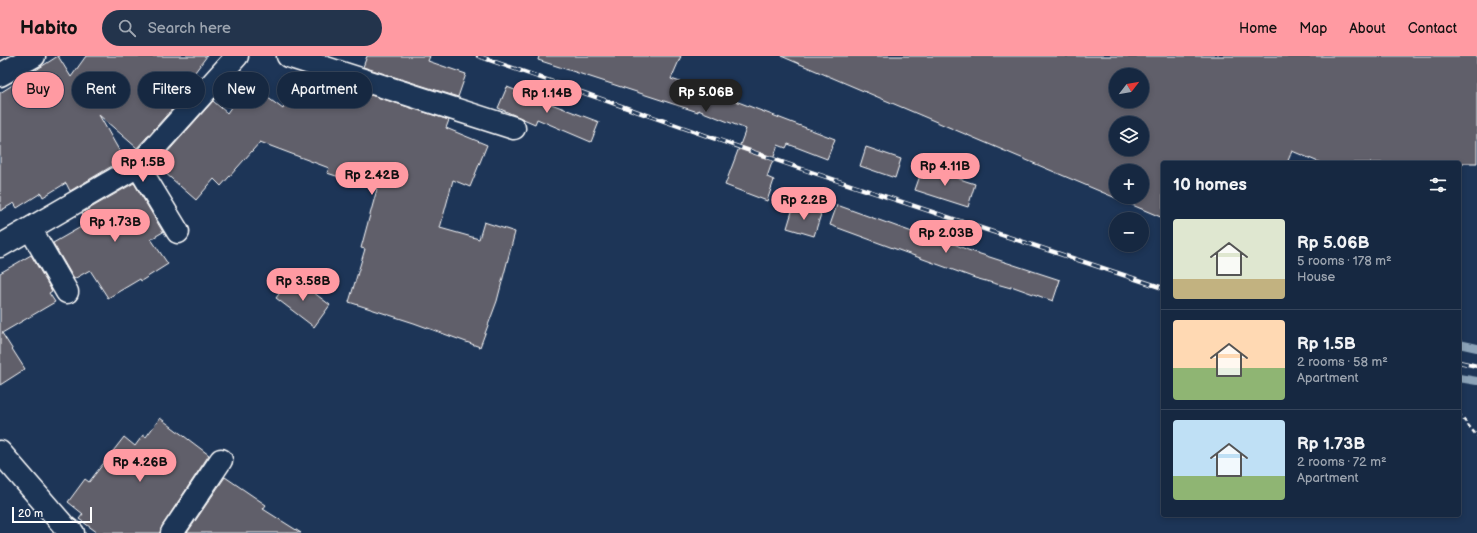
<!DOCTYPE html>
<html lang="en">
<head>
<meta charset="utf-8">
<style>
  :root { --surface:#162841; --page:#23344c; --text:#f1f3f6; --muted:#9ea6b1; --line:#35445a; --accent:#ff9aa2 }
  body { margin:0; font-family:"Balsamiq Sans",sans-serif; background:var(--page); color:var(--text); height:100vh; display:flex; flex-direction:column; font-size:15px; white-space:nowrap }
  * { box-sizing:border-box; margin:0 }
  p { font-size:13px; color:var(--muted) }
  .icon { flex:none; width:22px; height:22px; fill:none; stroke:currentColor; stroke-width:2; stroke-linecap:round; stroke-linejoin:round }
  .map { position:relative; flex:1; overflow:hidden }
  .side { position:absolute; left:1161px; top:105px; width:300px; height:356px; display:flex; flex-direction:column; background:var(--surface); border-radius:4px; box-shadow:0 2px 6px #0003,0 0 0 1px var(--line) }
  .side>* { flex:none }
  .top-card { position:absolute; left:12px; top:16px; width:380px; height:36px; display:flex; gap:8px }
  .needle { width:26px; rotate:59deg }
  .controls { position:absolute; left:1109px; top:12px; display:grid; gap:8px }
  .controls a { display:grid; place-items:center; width:40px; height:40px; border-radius:50%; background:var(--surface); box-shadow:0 2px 6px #0003,0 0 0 1px var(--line); font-size:20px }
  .scale { position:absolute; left:12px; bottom:10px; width:80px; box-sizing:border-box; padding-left:4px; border:2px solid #fff; border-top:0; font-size:11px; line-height:14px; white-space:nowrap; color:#fff; -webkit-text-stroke:3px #1d3557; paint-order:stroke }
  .price { position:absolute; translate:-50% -34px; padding:0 9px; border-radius:14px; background:var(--accent); color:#111; font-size:13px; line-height:26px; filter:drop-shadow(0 1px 2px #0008) }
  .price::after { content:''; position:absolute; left:50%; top:24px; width:12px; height:9px; margin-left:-6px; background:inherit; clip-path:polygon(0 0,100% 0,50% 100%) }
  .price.selected { background:#222; color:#fff }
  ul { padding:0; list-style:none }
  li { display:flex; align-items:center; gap:12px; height:100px; padding:0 12px }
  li+li { border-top:1px solid var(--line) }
  li span { display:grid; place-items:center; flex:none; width:112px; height:80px; border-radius:4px; color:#555 }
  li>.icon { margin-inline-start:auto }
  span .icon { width:48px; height:48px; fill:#fffc; stroke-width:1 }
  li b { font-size:17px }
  h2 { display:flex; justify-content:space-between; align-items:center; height:48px; padding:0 12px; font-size:17px }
  .chip { padding:0 14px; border-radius:18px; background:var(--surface); box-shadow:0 2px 6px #0003,0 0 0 1px var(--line); font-size:14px; line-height:36px }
  .chip.selected { background:var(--accent); color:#111 }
  header { display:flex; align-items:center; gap:24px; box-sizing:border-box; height:56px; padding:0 20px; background:var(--accent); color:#111 }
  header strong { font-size:19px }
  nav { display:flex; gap:22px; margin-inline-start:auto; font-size:14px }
  .search { width:280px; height:36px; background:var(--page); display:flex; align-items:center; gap:10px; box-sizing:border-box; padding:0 14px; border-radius:22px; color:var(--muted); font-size:15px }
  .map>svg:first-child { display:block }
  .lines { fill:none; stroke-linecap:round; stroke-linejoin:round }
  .stream { stroke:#8ca3b8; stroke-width:8 }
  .building { fill:#605e6a; stroke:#fff; fill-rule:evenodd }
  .street-casing { stroke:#fff; stroke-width:25 }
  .path { stroke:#fff; stroke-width:2.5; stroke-dasharray:4 3; stroke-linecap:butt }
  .street { stroke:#1d3557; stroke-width:22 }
  .rail-casing { stroke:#fff; stroke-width:4.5 }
  .rail { stroke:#1d3557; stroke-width:3; stroke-dasharray:9; stroke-linecap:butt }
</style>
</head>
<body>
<header>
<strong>Habito</strong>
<div class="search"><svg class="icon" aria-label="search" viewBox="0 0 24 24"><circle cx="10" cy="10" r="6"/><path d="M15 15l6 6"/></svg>Search here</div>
<nav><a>Home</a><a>Map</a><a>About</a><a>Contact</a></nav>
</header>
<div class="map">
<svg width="1477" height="477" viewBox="0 0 1477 477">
  <rect width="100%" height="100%" fill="#1d3557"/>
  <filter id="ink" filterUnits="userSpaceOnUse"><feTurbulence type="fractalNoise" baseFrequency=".025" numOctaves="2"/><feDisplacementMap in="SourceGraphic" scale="8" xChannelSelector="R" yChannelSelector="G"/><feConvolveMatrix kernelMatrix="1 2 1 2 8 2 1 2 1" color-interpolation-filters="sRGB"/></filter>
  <g filter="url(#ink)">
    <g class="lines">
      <g class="stream">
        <polyline points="1459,288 1477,292"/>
        <polyline points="1459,322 1477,325"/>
      </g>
    </g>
    <g class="building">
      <polygon points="58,0 71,21 86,0 207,0 189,24 194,29 137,92 99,59 124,103 70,135 66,127 43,141 41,137 17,152 14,147 0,155 0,37"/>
      <polygon points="367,0 430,0 428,5 466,18 458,41 363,11"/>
      <polygon points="539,0 681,0 671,23 712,36 835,83 827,103 788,88 786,92 778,89 767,121 774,124 767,145 725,129 746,73 698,54 698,56 538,4"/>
      <path d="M781,0h696v107h-156l-29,-12 -5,12h-124v55zM1116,19h26v26h-26zM1116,67h26v26h-26zM1116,115h26v26h-26z"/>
      <polygon points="248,27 283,53 292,31 349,51 355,34 449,64 446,72 487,89 470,131 453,124 440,172 479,183 484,166 515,176 497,245 480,291 414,267 349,246 365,193 361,192 377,133 327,117 329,112 260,86 221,130 214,123 196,144 156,109 213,45 227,57"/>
      <polygon points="507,31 525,38 526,35 547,44 546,46 599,66 591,86 537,63 535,68 498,52"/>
      <polygon points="866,91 901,103 895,122 860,110"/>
      <polygon points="923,111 975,128 968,151 915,134"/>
      <polygon points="134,127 163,176 151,183 168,208 141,225 140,223 108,242 90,214 74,223 53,187 88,167 82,157"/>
      <polygon points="794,149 821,158 814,180 787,172"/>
      <polygon points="837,149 940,186 942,183 968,194 1060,224 1053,245 1011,230 1011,232 975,222 830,169"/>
      <polygon points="31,199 52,235 49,237 55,246 2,277 25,313 0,329 0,217"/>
      <polygon points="292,220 330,249 314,271 276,242"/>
      <polygon points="160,362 209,399 162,470 160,477 98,477 79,463 83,458 68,446 85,423 89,426 124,381 135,390 143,379 146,381"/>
      <polygon points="225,421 266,449 263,453 301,477 187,477"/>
    </g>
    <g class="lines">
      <g class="street-casing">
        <g id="street">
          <polyline points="288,0 514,72"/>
          <polyline points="0,19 34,0"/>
          <polyline points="138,110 178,176"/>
          <polyline points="31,174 67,236"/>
          <polyline points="0,190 138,110 237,0"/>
          <polyline points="0,396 65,471 73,477"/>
          <polyline points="172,477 221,404"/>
        </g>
      </g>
      <polyline class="path" points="1459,358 1477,380"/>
      <use href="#street" class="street"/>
      <g class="rail-casing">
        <g id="rail">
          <polyline points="478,0 799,112 1163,232"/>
          <polyline points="1459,306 1477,310"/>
        </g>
      </g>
      <use href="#rail" class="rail"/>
    </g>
  </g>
</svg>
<div class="controls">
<a><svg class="needle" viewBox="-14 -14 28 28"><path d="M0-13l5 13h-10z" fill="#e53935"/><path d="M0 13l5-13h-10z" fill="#9ea6b1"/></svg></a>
<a><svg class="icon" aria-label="layers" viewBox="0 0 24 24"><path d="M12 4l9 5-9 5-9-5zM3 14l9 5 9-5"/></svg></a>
<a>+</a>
<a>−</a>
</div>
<div class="scale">20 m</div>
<b class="price selected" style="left:706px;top:57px">Rp 5.06B</b>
<b class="price" style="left:547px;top:58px">Rp 1.14B</b>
<b class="price" style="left:143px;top:127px">Rp 1.5B</b>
<b class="price" style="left:945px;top:131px">Rp 4.11B</b>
<b class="price" style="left:372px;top:140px">Rp 2.42B</b>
<b class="price" style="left:804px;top:165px">Rp 2.2B</b>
<b class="price" style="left:115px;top:187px">Rp 1.73B</b>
<b class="price" style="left:946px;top:198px">Rp 2.03B</b>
<b class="price" style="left:303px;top:246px">Rp 3.58B</b>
<b class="price" style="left:140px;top:427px">Rp 4.26B</b>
<div class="top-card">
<a class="chip selected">Buy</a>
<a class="chip">Rent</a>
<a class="chip">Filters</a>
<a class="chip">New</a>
<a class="chip">Apartment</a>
</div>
<section class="side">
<h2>10 homes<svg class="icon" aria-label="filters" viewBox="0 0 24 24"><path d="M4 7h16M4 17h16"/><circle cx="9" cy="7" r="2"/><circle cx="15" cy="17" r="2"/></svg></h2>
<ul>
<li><span style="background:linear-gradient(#dfe7d0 75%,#c2b280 0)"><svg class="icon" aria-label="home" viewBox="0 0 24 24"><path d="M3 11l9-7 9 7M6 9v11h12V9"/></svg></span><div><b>Rp 5.06B</b><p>5 rooms · 178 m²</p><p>House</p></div></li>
<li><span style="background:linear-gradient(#ffd9b3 60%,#8fb573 0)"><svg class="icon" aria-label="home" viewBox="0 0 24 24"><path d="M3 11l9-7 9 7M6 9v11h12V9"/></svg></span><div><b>Rp 1.5B</b><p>2 rooms · 58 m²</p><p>Apartment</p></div></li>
<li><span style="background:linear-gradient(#bfe0f5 70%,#8fb573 0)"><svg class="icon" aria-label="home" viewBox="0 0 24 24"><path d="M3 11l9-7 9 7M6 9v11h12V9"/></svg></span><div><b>Rp 1.73B</b><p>2 rooms · 72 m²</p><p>Apartment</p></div></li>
</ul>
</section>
</div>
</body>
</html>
